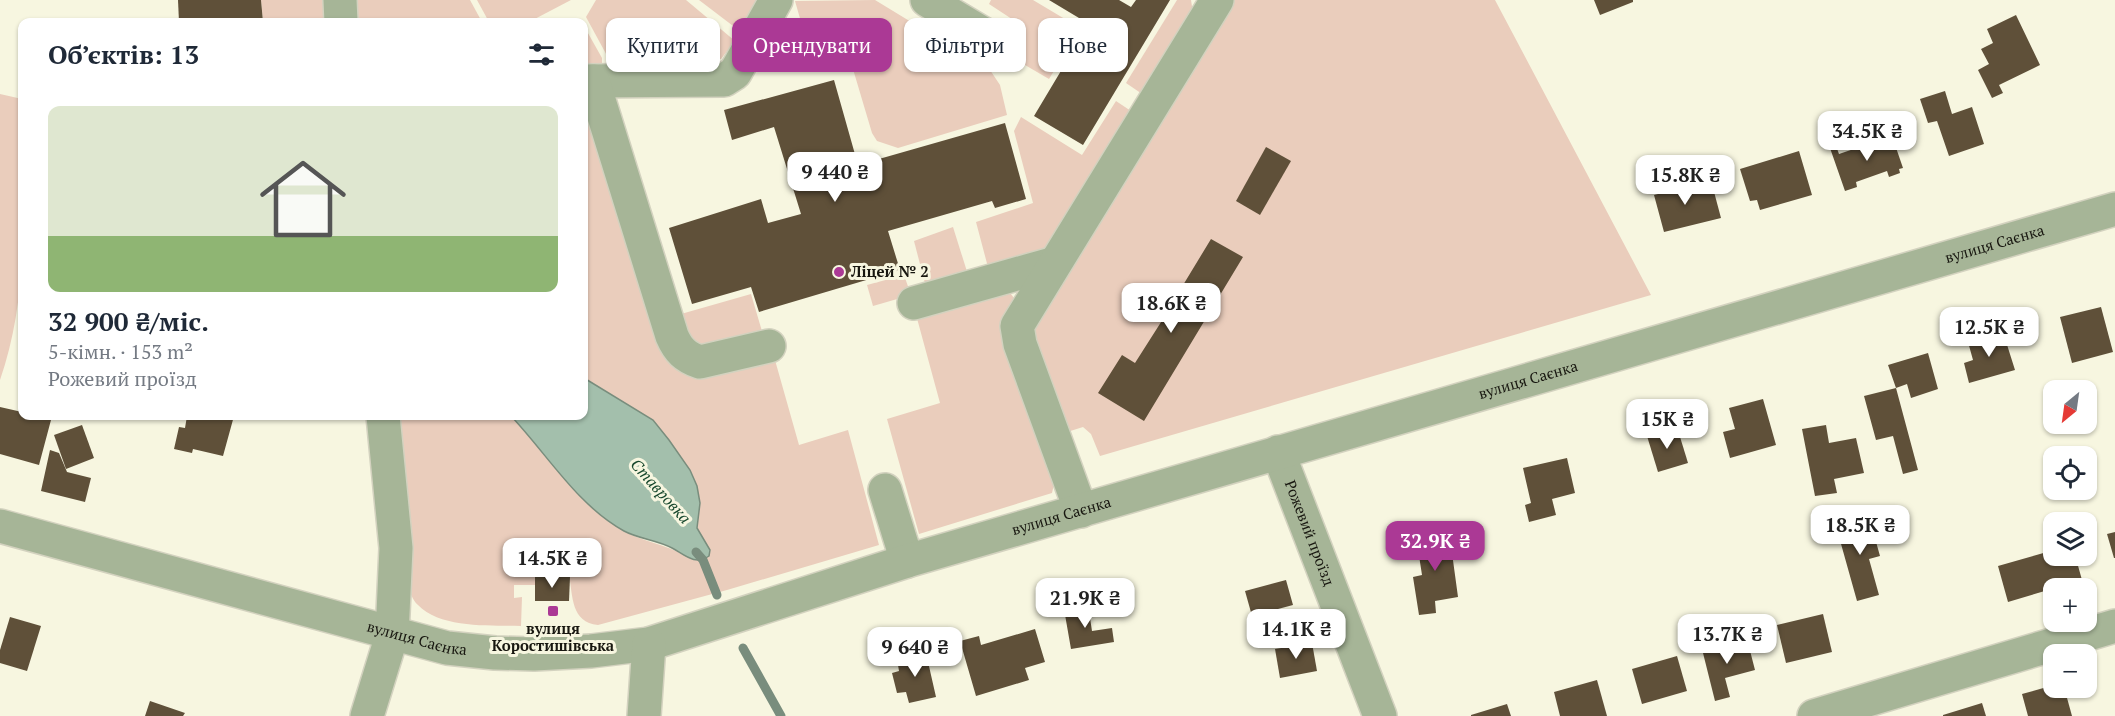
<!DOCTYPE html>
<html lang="uk">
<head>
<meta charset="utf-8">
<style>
  :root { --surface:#fff; --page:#f6f6f7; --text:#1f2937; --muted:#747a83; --line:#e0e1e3; --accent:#ab3995 }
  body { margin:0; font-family:"PT Serif",serif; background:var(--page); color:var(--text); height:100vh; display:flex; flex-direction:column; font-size:22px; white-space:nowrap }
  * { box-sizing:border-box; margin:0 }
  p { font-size:20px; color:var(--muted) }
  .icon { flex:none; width:33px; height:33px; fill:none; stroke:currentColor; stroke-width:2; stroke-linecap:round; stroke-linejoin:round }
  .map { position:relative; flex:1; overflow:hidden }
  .sheet { position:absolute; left:18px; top:18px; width:570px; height:402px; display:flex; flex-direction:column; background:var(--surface); border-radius:12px; box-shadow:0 2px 4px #0004 }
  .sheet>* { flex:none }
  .hud { position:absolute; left:606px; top:18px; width:570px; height:54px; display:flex; gap:12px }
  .needle { width:39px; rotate:209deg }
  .buttons { position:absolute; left:2043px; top:380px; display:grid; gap:12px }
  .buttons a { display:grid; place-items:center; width:54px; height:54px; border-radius:12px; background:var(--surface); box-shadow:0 2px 4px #0004; font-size:30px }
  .price { position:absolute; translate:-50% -51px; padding:0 14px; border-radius:12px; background:#fff; color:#222; font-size:20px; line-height:39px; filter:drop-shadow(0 2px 3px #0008) }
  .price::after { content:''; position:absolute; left:50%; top:36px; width:18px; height:14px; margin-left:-9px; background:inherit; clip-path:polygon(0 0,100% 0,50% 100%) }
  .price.selected { background:var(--accent); color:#fff }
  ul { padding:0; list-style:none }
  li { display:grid; align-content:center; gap:12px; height:318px; padding:0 30px }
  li+li { border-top:2px solid var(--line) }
  li span { display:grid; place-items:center; height:186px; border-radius:12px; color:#555 }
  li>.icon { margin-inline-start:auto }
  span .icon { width:108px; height:108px; fill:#fffc; stroke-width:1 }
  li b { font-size:26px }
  h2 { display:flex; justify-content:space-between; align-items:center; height:72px; padding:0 30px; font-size:26px }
  .tag { padding:0 21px; border-radius:12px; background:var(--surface); box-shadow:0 2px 4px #0004; font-size:21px; line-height:54px }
  .tag.selected { background:var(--accent); color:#fff }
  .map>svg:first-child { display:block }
  .green { fill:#eacdbc }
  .water { fill:#a3bfac; stroke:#798d7d; stroke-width:1.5 }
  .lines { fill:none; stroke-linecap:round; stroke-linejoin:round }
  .stream { stroke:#798d7d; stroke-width:9 }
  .building { fill:#5f5039 }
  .minor-casing { stroke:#d3d2bf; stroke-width:36 }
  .minor { stroke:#a6b597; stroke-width:33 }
  .poi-dot { fill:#ab3995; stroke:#f7f6e0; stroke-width:2 }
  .labels { text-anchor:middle; stroke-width:6; stroke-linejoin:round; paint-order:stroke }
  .street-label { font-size:15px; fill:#181710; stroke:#f7f6e0 }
  .poi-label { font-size:15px; font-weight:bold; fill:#181710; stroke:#f7f6e0; text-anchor:start }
  .water-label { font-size:16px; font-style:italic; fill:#18482d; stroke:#f7f6e0 }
</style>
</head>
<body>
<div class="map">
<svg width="2115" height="716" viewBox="0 0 2115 716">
  <rect width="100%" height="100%" fill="#f7f6e0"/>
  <g class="green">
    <polygon points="261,0 323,0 324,22 263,22"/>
    <polygon points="356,0 470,0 482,22 359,22"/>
    <polygon points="477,0 571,0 529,22 489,22"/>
    <polygon points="596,0 686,0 735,41 721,59 611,63 586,17"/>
    <polygon points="699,0 760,0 741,32"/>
    <polygon points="875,0 990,70 1000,85 1007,115 898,148 877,141 872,133 850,59 814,67 795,1"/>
    <polygon points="991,0 1033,0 1080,28 1049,79 1001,51 1018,23 989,4"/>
    <polygon points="1177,0 1191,0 1194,19 1148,98 1126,83"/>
    <polygon points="1228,0 1495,0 1651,295 1100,456 1091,434 1083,427 1064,433 1028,325"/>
    <polygon points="584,26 602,58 602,64 584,65"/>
    <path d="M0,94l22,5c1,94 9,192 -22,281z"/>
    <polygon points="1116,101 1137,115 1058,243 989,271 976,222 1033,203 1014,131 1021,117 1082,155"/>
    <path d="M584,107l8,9 73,227 108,10 26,92 49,-15 31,115 -152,45 -129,35c-27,-3 -25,-28 -29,-50l-34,1v9h-21v13l8,-1 -1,29c-30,-1 -80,3 -103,-21 -6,-5 -8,-14 -11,-21l-11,-168h115c36,38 66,90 113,115 19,11 41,13 60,24l26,-5 -13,-22 -7,-58 -21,-30 -16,-20 -69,-42z"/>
    <polygon points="953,227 969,278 927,291 914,241"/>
    <polygon points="904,275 911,295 873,306 867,285"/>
    <polygon points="1007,289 1014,298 1057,471 1052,493 919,534 887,419 940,403 915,311"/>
    <polygon points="751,294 764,338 701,352 674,316"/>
  </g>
  <path class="water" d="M584,378l69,42 16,20 21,30 7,16 3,17 -3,25 13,22 -1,6c-14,10 -24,-1 -37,-8 -15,-8 -33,-9 -48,-17 -47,-26 -77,-77 -113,-115h73z"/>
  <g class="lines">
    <g class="stream">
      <polyline points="696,552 703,560 717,595"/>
      <polyline points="743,648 781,716"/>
    </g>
  </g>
  <g class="building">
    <polygon points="178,0 261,0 263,22 179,22"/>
    <polygon points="1049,0 1119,0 1131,7 1136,0 1170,0 1083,145 1034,116 1089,24"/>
    <polygon points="1594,0 1633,0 1633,2 1600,15"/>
    <polygon points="2016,15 2040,65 1999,85 2003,93 1992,98 1978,70 1989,64 1981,49 1993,43 1987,29"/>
    <polygon points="834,80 858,165 1005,123 1026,199 995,208 992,201 888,231 900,270 759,312 751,287 692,304 669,228 761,199 768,223 801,214 774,127 732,140 724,110"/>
    <polygon points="1945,91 1952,114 1972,107 1984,144 1949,156 1937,121 1928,123 1920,99"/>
    <polygon points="1892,136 1903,168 1899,169 1900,173 1889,177 1887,171 1856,182 1857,187 1845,191 1830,148 1836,146 1839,154"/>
    <polygon points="1266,147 1291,161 1260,215 1236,201"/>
    <polygon points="1799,151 1812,195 1760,210 1757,200 1750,201 1740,169"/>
    <polygon points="1680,176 1685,195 1713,188 1721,218 1664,232 1654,195 1666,192 1663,180"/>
    <polygon points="1211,239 1243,257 1144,421 1098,393 1122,355 1135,363 1163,319 1152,313 1163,294 1174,300"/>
    <polygon points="2101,307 2113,352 2072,363 2060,317"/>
    <polygon points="2003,332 2015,370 1969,383 1964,363 1973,360 1968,342"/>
    <polygon points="1928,353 1938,389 1911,398 1907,384 1896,388 1888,365"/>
    <polygon points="1896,388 1918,470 1903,474 1893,436 1876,440 1864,396"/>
    <polygon points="1763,399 1776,445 1730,458 1723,432 1735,429 1729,408"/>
    <polygon points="0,407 22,412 22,416 51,420 39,465 0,454"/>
    <polygon points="187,416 234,416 223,456 193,449 192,453 174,449 179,427 185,428"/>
    <polygon points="82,425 94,458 66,469 54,435"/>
    <polygon points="1826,425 1829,443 1856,438 1864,473 1834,479 1837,493 1815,496 1802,429"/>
    <polygon points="1677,427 1688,463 1658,472 1647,436"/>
    <polygon points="50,450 59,453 67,472 91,478 85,502 41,491"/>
    <polygon points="1567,458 1575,493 1552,499 1556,515 1529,522 1525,505 1531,503 1523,468"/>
    <polygon points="1869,517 1880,556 1869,559 1879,595 1857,601 1836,526"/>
    <polygon points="1449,531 1458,597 1435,601 1436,613 1419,615 1413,577 1422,575 1416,536"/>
    <polygon points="2115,532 2115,558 2114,558 2107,534"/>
    <polygon points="2054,550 2054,555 2075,555 2082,580 2008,602 1998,566"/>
    <polygon points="535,576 570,577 569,601 535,601"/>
    <polygon points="1286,580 1293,605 1278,609 1279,616 1254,623 1245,591"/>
    <polygon points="1088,605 1092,631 1112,628 1114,642 1071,649 1064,609"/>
    <polygon points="1823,614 1832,652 1786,663 1777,625"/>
    <polygon points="10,617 41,626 27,671 0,663 0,650"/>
    <polygon points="1035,629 1045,662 1025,668 1029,680 976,696 960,641 979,636 981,645"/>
    <polygon points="1747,639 1755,670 1725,678 1730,697 1715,701 1702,649"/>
    <polygon points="1312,643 1317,671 1280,678 1275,649"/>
    <polygon points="926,653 936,697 909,703 906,692 897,693 892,673 899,671 897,659"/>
    <polygon points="1677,656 1687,691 1642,704 1632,669"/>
    <polygon points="1597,680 1607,716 1560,716 1554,692"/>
    <polygon points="2054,685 2064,687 2072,716 2028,716 2022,694"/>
    <polygon points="150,701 185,713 183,716 145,716"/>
    <polygon points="1982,703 1986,716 1943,716 1943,715"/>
    <polygon points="1507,704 1511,716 1471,716 1471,715"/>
  </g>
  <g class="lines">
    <g class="minor-casing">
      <g id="minor">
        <polyline points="340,0 341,22"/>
        <polyline points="927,0 997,42"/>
        <polyline points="584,81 724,80 735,73 776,0"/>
        <path d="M593,81l79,255c6,14 13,21 28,26l69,-16"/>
        <polyline points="914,303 1055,263"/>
        <path id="s1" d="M1278,452l102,264"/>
        <polyline points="885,490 907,561"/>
        <polyline points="1081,511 1020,344 1017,326 1217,0"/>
        <path id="s2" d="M0,526l447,122 48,5 39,1 57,-3 58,-7 258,-83 1208,-352"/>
        <polyline points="367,716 392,635 396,548 383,416"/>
        <polyline points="644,716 649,644"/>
        <polyline points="1814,716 2115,626"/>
      </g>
    </g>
    <use href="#minor" class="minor"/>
  </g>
  <g class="poi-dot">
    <circle cx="839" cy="272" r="6"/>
    <rect x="547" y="605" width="12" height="12" rx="3"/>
  </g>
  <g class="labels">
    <g class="street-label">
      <text dy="5" stroke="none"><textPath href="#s2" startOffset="2070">вулиця Саєнка</textPath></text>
      <text dy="5" stroke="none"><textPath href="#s2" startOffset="1584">вулиця Саєнка</textPath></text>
      <text dy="5" stroke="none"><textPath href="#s2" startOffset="1098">вулиця Саєнка</textPath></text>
      <text dy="5" stroke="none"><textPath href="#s1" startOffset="87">Рожевий проїзд</textPath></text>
      <text dy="5" stroke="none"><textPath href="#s2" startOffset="432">вулиця Саєнка</textPath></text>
    </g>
    <g class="poi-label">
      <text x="851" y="277">Ліцей № 2</text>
      <text x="553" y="634" text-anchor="middle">вулиця<tspan x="553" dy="17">Коростишівська</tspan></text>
    </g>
    <g class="water-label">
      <text transform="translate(661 491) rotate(48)" y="6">Ставровка</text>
    </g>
  </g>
</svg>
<div class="buttons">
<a><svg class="needle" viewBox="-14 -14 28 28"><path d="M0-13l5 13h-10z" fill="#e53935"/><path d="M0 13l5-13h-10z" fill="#747a83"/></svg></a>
<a><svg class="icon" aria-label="locate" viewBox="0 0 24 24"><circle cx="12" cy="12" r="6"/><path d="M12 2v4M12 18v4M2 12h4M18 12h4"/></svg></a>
<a><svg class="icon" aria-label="layers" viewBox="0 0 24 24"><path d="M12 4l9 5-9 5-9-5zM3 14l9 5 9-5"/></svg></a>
<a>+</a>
<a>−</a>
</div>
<b class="price" style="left:1867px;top:162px">34.5K ₴</b>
<b class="price" style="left:835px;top:203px">9 440 ₴</b>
<b class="price" style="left:1685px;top:206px">15.8K ₴</b>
<b class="price" style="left:1171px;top:334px">18.6K ₴</b>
<b class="price" style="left:1989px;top:358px">12.5K ₴</b>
<b class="price" style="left:1667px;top:450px">15K ₴</b>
<b class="price" style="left:1860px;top:556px">18.5K ₴</b>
<b class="price selected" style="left:1435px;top:572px">32.9K ₴</b>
<b class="price" style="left:552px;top:589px">14.5K ₴</b>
<b class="price" style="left:1085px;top:629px">21.9K ₴</b>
<b class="price" style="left:1296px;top:660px">14.1K ₴</b>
<b class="price" style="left:1727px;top:665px">13.7K ₴</b>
<b class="price" style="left:915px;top:678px">9 640 ₴</b>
<div class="hud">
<a class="tag">Купити</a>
<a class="tag selected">Орендувати</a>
<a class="tag">Фільтри</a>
<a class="tag">Нове</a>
</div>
<section class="sheet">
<h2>Об’єктів: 13<svg class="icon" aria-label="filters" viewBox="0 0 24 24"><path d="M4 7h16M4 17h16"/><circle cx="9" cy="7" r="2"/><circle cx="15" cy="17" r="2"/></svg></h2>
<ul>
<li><span style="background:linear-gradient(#dfe7d0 70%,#8fb573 0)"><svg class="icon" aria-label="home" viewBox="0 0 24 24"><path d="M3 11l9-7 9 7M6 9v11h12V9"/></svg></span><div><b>32 900 ₴/міс.</b><p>5-кімн. · 153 m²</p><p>Рожевий проїзд</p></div></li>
</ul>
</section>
</div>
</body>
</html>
